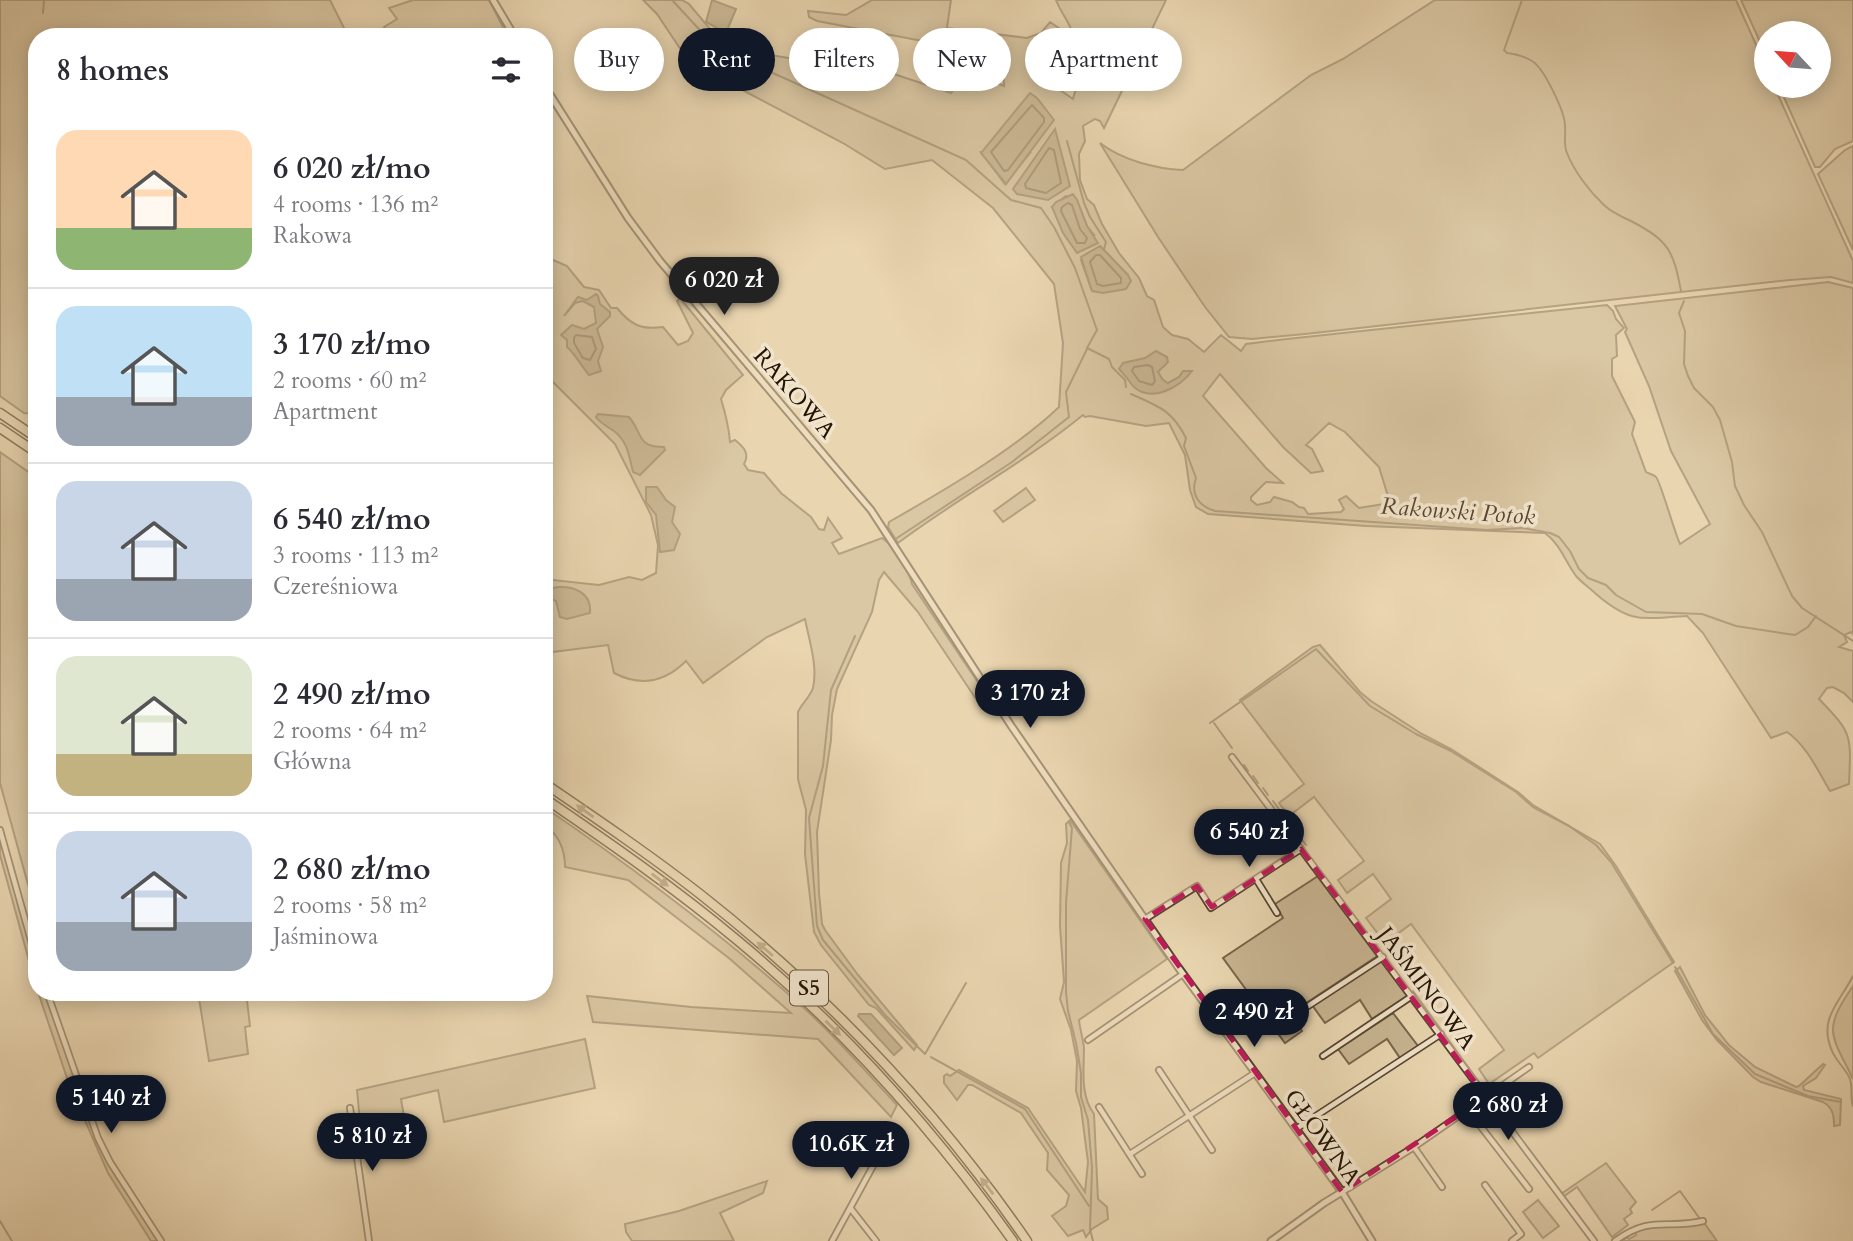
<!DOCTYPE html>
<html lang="en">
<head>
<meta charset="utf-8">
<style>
  :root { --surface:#fff; --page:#f2f2f3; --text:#2b2b33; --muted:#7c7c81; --line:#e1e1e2; --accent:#111827 }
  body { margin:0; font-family:Cardo,serif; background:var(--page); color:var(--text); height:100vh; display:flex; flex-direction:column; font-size:26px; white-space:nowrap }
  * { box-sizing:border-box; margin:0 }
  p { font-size:23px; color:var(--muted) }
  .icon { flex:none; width:38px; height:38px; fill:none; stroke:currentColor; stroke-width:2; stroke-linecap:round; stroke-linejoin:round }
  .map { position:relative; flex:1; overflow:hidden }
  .side { position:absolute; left:28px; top:28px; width:525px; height:973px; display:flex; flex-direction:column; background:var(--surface); border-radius:28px; box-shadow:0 4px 18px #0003 }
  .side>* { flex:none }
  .hud { position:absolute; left:574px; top:28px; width:665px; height:63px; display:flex; gap:14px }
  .needle { width:46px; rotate:296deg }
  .buttons { position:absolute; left:1754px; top:21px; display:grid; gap:14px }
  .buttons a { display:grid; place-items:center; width:77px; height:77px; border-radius:50%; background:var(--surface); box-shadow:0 4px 18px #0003; font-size:35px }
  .price { position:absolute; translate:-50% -60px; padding:0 16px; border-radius:24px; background:var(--accent); color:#fff; font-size:23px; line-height:46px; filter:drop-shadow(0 2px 4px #0008) }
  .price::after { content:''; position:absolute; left:50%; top:42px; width:21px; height:16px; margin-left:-10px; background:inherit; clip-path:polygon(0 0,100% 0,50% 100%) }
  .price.active { background:#222; color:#fff }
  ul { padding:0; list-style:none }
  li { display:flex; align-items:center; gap:21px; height:175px; padding:0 28px }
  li+li { border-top:2px solid var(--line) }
  li span { display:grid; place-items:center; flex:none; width:196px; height:140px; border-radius:21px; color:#555 }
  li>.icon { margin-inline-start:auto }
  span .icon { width:84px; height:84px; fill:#fffc; stroke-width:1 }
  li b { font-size:30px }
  h2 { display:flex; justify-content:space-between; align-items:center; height:84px; padding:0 28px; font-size:30px }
  .chip { padding:0 24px; border-radius:32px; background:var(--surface); box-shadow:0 4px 18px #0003; font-size:24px; line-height:63px }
  .chip.active { background:var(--accent); color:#fff }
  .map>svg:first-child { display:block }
  .green { fill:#c8b592; stroke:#76644a; stroke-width:2; fill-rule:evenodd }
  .water { fill:#a69474; stroke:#726046; stroke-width:2 }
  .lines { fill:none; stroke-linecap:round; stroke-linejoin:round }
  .shore { stroke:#66543a; stroke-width:2 }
  .stream { stroke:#726046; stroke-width:2 }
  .minor-casing { stroke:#56442d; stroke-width:8 }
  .tertiary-casing { stroke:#56442d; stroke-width:9 }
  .motorway-casing { stroke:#251301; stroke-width:11 }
  .minor { stroke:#f1e4cc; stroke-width:4.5 }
  .tertiary { stroke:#f1e4cc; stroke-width:5 }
  .motorway { stroke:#e9d6b0; stroke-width:8 }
  .oneway { fill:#917e61 }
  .marked { fill:none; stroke:#c2185b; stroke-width:5; stroke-dasharray:14 9; stroke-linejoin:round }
  .labels { text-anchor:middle; stroke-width:7; stroke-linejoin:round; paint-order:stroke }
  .shield { fill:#f1e4cc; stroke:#62523e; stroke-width:2 }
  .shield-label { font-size:21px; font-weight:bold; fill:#251301 }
  .street-label { font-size:23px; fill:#251301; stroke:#f1e4cc }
  .water-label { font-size:24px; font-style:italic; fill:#59472f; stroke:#f1e4cc }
</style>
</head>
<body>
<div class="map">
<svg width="1853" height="1241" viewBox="0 0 1853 1241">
  <rect width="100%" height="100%" fill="#e9d6b0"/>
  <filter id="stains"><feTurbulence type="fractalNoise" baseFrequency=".00286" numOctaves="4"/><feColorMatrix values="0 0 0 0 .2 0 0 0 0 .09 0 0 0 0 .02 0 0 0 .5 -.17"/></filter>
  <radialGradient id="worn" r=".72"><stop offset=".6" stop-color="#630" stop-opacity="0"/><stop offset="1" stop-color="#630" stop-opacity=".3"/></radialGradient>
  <g class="green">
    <polygon points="0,0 330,0 344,28 332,37 37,37 37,414 24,413 0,396"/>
    <polygon points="413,0 489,0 508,37 397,37 384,27 397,19 389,8"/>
    <path d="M643,0h39l7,4 27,32 17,13 81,13 43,11 23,-12 14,13 57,19 15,-23 38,16 -2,-30 -185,-35 -8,-4 -1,-6 38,4 26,-15h79l-4,28 80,10 14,-5 9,-11 13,9 2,10 -22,32 10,12 20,14c8,-24 8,-46 -2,-70 -4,-10 -11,-18 -15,-29h110l-62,128 -4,-7 -5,-2 -12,7 2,15 -6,13 1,26 7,19 7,6 8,19 17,29 20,25 8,18 7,4 9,27 9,8 16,4 16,13 17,-17 20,16 5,-7 41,-5 320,-34 6,6 3,8 8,9 -8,7 1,21 -5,3v17l23,46 -3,12 14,38c3,2 7,2 10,5 4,3 19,57 24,67l30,-20 -39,-73 -22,-65 -24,-54 2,-3 -12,-23 213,-24 25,6v346l-2,-2 -7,3 3,7 -8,5 14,4v51l-9,-9 -11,-6 -6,1 -8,11c34,35 32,36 30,85l-19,7c-12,-20 -23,-45 -43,-59l-16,6 -68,-105 -16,-17c-44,2 -55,9 -91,-22 -6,-6 -14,-11 -20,-18 -11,-15 -16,-32 -31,-43l-179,-7 -158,-12 -12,-7 -6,-17 -5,-35 -16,-32 -23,3 -56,-10 -5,1 -2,-2c-59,48 -125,83 -185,128l-10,-16 1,-5c54,-31 125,-72 170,-115l4,-64 -9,-59 -61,-76 -61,-48 -47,9 -42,-26 -154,-81 -32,-48zM981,152l49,1 -25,31zM1066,196l11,4 10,26 8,10 -43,-29zM1100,246l28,29 -36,16 -11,-31zM1220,374l63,73 28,26 12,-2 -11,-22 -6,-4 23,-22 16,9 34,35 11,36 -31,5 -13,-12 -7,4 5,9 -3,3 -33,2 -4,-6 -5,-1 -7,-5 -18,-5 -4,5 -13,3 -6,-5v-3l15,-15 17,1 -17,-15 -63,-72z"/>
    <path d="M1435,0h301l30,67v19h8l79,175v22l-22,-6 -41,3 -485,54 -53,5 -23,-2 -24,-30 -47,-70 -58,-94c22,17 56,26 83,27l128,-95 32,-16z"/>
    <polygon points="1741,0 1853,0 1853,141 1835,149 1820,167 1815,167 1779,86 1818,86 1818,33 1766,33 1766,55"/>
    <polygon points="1853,146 1853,250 1818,174 1845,150"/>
    <path d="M544,256l23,10 17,21 15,3 12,18h6c14,17 24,22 46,19l15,18 10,-4 5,-8 -16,-32 3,-3 63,77 -17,15 -5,9c4,13 8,30 9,43l5,-2c9,7 15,14 9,24l4,6 16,3 17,20 30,24 8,12 5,1 4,-12 14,20 -10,5 7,11 43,-16c10,5 28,35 30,46l79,118h-13l-60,-90 -34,-40 -5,8 -7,32 -35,77 -5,26 -1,25 -14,92 2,61 3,31 3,6 33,45 59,70 -3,5 -38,-42 -7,-3 -48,-60 -7,-13 -9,-78 1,-44 -8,-31v-67c4,-9 12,-15 15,-24 5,-22 -4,-48 -8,-69l-38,18 -64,46 -17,-22c-21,21 -45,26 -72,12l-6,-28 -64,8v-74l55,6 30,-8 13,3 14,-7 2,-28 -7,-30 -36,-71 -71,-71z"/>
    <polygon points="0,452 37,478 37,917 0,783"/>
    <polygon points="1026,488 1035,500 1003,522 994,511"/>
    <polygon points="1320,645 1360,692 1371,701 1422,734 1451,749 1518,792 1533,805 1600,844 1616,866 1674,962 1538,1058 1534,1053 1489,1084 1479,1069 1504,1050 1411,924 1385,943 1366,918 1391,899 1373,874 1347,893 1338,880 1364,861 1314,797 1289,816 1279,803 1304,784 1240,700 1313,647"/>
    <path d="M544,807c91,62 179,128 261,202 33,30 62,64 92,96l-6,12 -73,-78 -225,-17 -6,-26 104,11 100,6 -61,-54 -102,-79 -63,-13c0,-18 -6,-32 -21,-43z"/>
    <path d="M1070,820l97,139 -88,61c1,9 4,19 5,28 0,21 -4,48 10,66l4,85 9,8 1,12 -16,10 -6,8 -3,-7 -15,6 -16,-20 14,-10 3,-11 -22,-25 1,-17 -27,-40 -49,-28h-4l-11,15 -13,-17v-7l3,-2 3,2 9,-6 69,38 57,84 3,-30 -7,-54 -5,-17 1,-30 -6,-31 -11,-31 4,-17 -4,-56 1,-63 6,-20 -1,-19z"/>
    <polygon points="0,837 37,968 37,990 0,855"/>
    <polygon points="1318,876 1379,955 1291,1013 1302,1031 1285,1043 1223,958 1283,918 1275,904"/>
    <polygon points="1382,959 1409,995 1372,1019 1360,1000 1325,1023 1312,1005"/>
    <path d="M1680,967l25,48 24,30 26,22 41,20 3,-1 24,-22 2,1 -9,13 -13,8 1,4 37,9 -1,26 -6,1c0,-11 -1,-18 -11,-24l-62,-20 -8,-5 -36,-37 -15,-20 -27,-49z"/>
    <path d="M1853,986v93c-22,-45 -31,-48 0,-93z"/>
    <polygon points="38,992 45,992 98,1143 117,1178 158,1241 151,1241 108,1173 69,1084"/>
    <polygon points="198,992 246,992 250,1026 245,1027 248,1054 209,1061"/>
    <polygon points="1393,1013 1418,1046 1400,1058 1387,1039 1349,1064 1338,1049"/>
    <polygon points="585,1039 595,1088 444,1122 438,1090 401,1099 406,1128 378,1134 361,1132 357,1090"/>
    <polygon points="1606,1163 1636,1202 1630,1209 1632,1213 1624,1219 1628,1225 1612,1237 1577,1187 1563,1197 1561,1194"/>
    <polygon points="767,1181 763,1193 720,1213 734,1241 632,1241 626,1232 625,1224 679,1211"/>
    <polygon points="1538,1200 1559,1226 1543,1238 1523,1212"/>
    <path d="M1705,1224l12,17h-95l5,-4 2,2 7,-4 -1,-3c22,-8 47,-8 70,-8z"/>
  </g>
  <g class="water">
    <polygon points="712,0 736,9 726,33 706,22"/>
    <polygon points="1030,93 1037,98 1054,120 1006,184 981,153"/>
    <polygon points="1055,129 1070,186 1048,200 1017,194 1013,189"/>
    <polygon points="1073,194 1077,200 1087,226 1098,243 1077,253 1063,233 1052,207 1056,202"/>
    <polygon points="1100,246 1128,275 1131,281 1126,289 1103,293 1092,291 1081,257"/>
    <path d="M596,294l2,2 2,8 10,8v4l-13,13 6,18 -5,14 3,10 -12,4c-7,-8 -13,-20 -22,-28v-7l-6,-5 11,-10 12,4 12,-6 -2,-16 -11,-6 -8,2 -11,13 14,-19 9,3z"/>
    <path d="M1156,351l11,6 1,5 -10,10 5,8 5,3 11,-6 4,-6h9c-12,16 -41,33 -59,15 -4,-5 -9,-12 -14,-17l4,-6 22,-5z"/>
    <path d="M598,414l31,3c14,16 7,30 35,30l1,3 -25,25 -7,-3c-4,-16 -5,-30 -19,-41 -7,-5 -13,-7 -18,-14z"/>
    <polygon points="646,487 657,487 666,500 675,507 672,522 680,534 674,550 660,552 656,515 646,502"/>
    <path d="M558,587c16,-1 34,6 32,26l-23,6 -7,-2 -4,-16 -12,-5v-8l6,1z"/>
    <polygon points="859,1014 871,1014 902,1048 894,1055 858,1016"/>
  </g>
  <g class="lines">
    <g class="shore">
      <polygon points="1032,105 1044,118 1044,122 1008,170 1004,171 991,152"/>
      <polygon points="1049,148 1054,150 1061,183 1046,193 1026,188 1025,184"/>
      <polygon points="1068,203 1072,205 1080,229 1087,238 1085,243 1077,243 1061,211 1062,207"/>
      <polygon points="1096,255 1100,255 1121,278 1121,283 1103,286 1097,284 1090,262"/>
      <polygon points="576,335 592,337 596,349 590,360 583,358 574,343 574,338"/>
      <polygon points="1148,365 1152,367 1155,381 1152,385 1139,381 1132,371 1134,367"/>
    </g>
    <g class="stream">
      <polyline points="672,0 711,42 727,54 755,65 966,160 1011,200 1041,208 1054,227 1075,268 1097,330 1087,348 1109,359 1112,367 1125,380 1126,387"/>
      <path d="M1522,0l-18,50 3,3c8,1 17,3 25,8 12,7 33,51 33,65 1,9 -2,18 2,27 7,18 22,38 37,52 7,7 18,12 27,16 38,20 42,29 50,70"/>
      <polyline points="43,13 44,0"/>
      <polyline points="1067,141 1084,203 1090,217 1106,242 1104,249"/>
      <polyline points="1684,301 1679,313 1685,331 1684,364 1688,376 1694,388 1713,407 1720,420 1732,462 1735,486 1744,505 1762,532 1792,596 1802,608 1853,641"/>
      <path d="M1131,394c27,12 41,16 55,44l-2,8 12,32c-6,17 3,28 19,33l272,19 35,-2 28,5 9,4 11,14 9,18 9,9 18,7 10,10 30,17 56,2 34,12 59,9 13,-8 8,-11"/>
      <polyline points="894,540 1012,462 1069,417 1066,392 1087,349"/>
      <polyline points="855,636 831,690 823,766 809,818 817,926 823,940 885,1015 925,1054 966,983"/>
      <polyline points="1210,723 1316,649 1370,706 1416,734 1451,751 1516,792 1533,807 1569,826 1596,845 1611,862 1673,963"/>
      <polyline points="1214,723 1232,748"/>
      <polyline points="1244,765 1248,771"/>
      <polyline points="1253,776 1258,783"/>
      <polyline points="1263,788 1268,795"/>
      <polyline points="1273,801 1287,820"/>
      <polyline points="1069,822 1072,828 1066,903 1066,992 1068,1011 1076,1043 1081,1073 1081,1097 1088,1120 1092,1168 1090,1229 1093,1241"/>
      <polyline points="1294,829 1306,845"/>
      <polyline points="1675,967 1713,1034 1755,1074 1808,1096 1841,1102"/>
      <path d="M1853,976c-14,27 -35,43 -21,75 4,10 14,18 18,28 3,9 0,18 3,27"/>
      <polyline points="1413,991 1484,1089"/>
      <polyline points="931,1057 1025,1109 1089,1206"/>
      <polyline points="1652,1210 1680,1191 1700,1219"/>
      <polyline points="0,1221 12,1241"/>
    </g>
    <g class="minor-casing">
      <g id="minor">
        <polyline points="1232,757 1594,1241"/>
        <polyline points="0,830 37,962"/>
        <polyline points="1256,879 1277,913"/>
        <polyline points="1145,919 1197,886 1211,908 1301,849"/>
        <polyline points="47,992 98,1138 110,1162 161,1241"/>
        <polyline points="1299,1012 1383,957"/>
        <polyline points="1088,1040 1183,974"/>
        <polyline points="1323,1056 1412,996"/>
        <polyline points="1159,1070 1212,1150"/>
        <polyline points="1099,1107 1142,1174"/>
        <polyline points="350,1108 369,1241"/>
        <polyline points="1468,1110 1529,1189"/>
        <polyline points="1296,1129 1441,1034"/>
        <polyline points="1414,1147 1442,1187"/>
        <polyline points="1130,1154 1255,1073"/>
        <polyline points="1485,1185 1521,1234 1512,1241"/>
        <polyline points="1342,1192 1414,1147 1529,1067"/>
        <polyline points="851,1209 876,1241"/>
        <polyline points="832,1241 873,1166"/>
        <path d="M1615,1241c38,-27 51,-11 88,-20"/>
      </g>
    </g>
    <g class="tertiary-casing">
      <g id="tertiary">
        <polyline points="493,0 515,37"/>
        <polyline points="544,85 628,218 660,261 871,510 1012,727 1178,967 1342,1192 1372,1241"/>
        <polyline points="1271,1241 1324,1203 1342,1192"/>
      </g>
    </g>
    <g class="motorway-casing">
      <g id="motorway">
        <polyline points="0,413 37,438"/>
        <polyline points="0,428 37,453"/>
        <path d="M544,783c53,36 106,72 156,111 126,99 236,215 327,347"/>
        <path d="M544,798c66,45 132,91 193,142 105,87 197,190 276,301"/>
      </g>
    </g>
    <use href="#minor" class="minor"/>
    <use href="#tertiary" class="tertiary"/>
    <use href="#motorway" class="motorway"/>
  </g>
  <defs><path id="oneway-solid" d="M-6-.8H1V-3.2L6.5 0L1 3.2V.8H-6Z" transform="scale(1.75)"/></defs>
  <g class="oneway">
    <use href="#oneway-solid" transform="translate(585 811) rotate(-145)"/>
    <use href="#oneway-solid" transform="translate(660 880) rotate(37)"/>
    <use href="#oneway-solid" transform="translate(765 949) rotate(-139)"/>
    <use href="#oneway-solid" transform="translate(833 1028) rotate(44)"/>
    <use href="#oneway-solid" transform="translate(987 1186) rotate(-127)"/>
  </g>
  <path d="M0 0H1853V1241H0ZM1301,849l185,248 -144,95 -197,-273 52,-33 15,21z" fill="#e9d6b0" fill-opacity=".55" fill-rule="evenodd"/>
  <path class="marked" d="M1301,849l185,248 -144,95 -197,-273 52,-33 15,21z"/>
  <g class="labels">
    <rect class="shield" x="790" y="970.5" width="38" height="35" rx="5"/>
    <g class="shield-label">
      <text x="809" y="995">S5</text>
    </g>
    <g class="street-label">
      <text transform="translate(795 393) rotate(49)" y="8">RAKOWA</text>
      <text transform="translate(1427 988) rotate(53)" y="8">JAŚMINOWA</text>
      <text transform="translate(1323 1137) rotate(54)" y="8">GŁÓWNA</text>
    </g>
    <g class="water-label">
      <text transform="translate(1458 511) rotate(4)" y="8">Rakowski Potok</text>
    </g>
  </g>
  <rect width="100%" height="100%" filter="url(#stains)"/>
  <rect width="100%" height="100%" fill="url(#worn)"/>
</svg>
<div class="buttons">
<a><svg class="needle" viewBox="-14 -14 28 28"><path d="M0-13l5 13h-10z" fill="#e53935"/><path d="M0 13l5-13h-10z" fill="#7c7c81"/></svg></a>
</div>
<b class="price active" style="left:724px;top:317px">6 020 zł</b>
<b class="price" style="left:1030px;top:730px">3 170 zł</b>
<b class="price" style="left:1249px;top:869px">6 540 zł</b>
<b class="price" style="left:1254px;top:1049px">2 490 zł</b>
<b class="price" style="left:111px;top:1135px">5 140 zł</b>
<b class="price" style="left:1508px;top:1142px">2 680 zł</b>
<b class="price" style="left:372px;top:1173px">5 810 zł</b>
<b class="price" style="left:851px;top:1181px">10.6K zł</b>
<div class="hud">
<a class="chip">Buy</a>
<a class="chip active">Rent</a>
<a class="chip">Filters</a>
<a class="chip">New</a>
<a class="chip">Apartment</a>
</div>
<section class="side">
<h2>8 homes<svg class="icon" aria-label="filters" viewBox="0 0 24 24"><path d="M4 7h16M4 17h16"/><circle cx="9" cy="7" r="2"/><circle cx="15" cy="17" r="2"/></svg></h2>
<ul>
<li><span style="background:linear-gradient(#ffd9b3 70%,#8fb573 0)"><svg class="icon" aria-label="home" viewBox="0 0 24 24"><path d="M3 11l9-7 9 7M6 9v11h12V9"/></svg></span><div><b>6 020 zł/mo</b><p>4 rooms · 136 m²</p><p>Rakowa</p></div></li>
<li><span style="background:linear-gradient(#bfe0f5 65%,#9aa5b1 0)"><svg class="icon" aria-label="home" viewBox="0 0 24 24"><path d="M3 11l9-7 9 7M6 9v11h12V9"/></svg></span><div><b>3 170 zł/mo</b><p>2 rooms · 60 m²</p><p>Apartment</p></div></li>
<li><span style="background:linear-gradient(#c9d6e8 70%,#9aa5b1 0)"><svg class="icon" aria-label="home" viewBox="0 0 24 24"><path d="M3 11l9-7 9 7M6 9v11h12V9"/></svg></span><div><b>6 540 zł/mo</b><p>3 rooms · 113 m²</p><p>Czereśniowa</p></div></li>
<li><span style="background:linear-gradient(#dfe7d0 70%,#c2b280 0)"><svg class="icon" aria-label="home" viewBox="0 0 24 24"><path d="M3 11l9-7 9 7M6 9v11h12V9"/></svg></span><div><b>2 490 zł/mo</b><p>2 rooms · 64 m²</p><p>Główna</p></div></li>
<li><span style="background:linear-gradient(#c9d6e8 65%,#9aa5b1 0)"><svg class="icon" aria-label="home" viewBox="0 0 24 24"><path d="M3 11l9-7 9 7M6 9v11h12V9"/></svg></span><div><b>2 680 zł/mo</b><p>2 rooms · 58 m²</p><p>Jaśminowa</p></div></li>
</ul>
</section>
</div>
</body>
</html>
